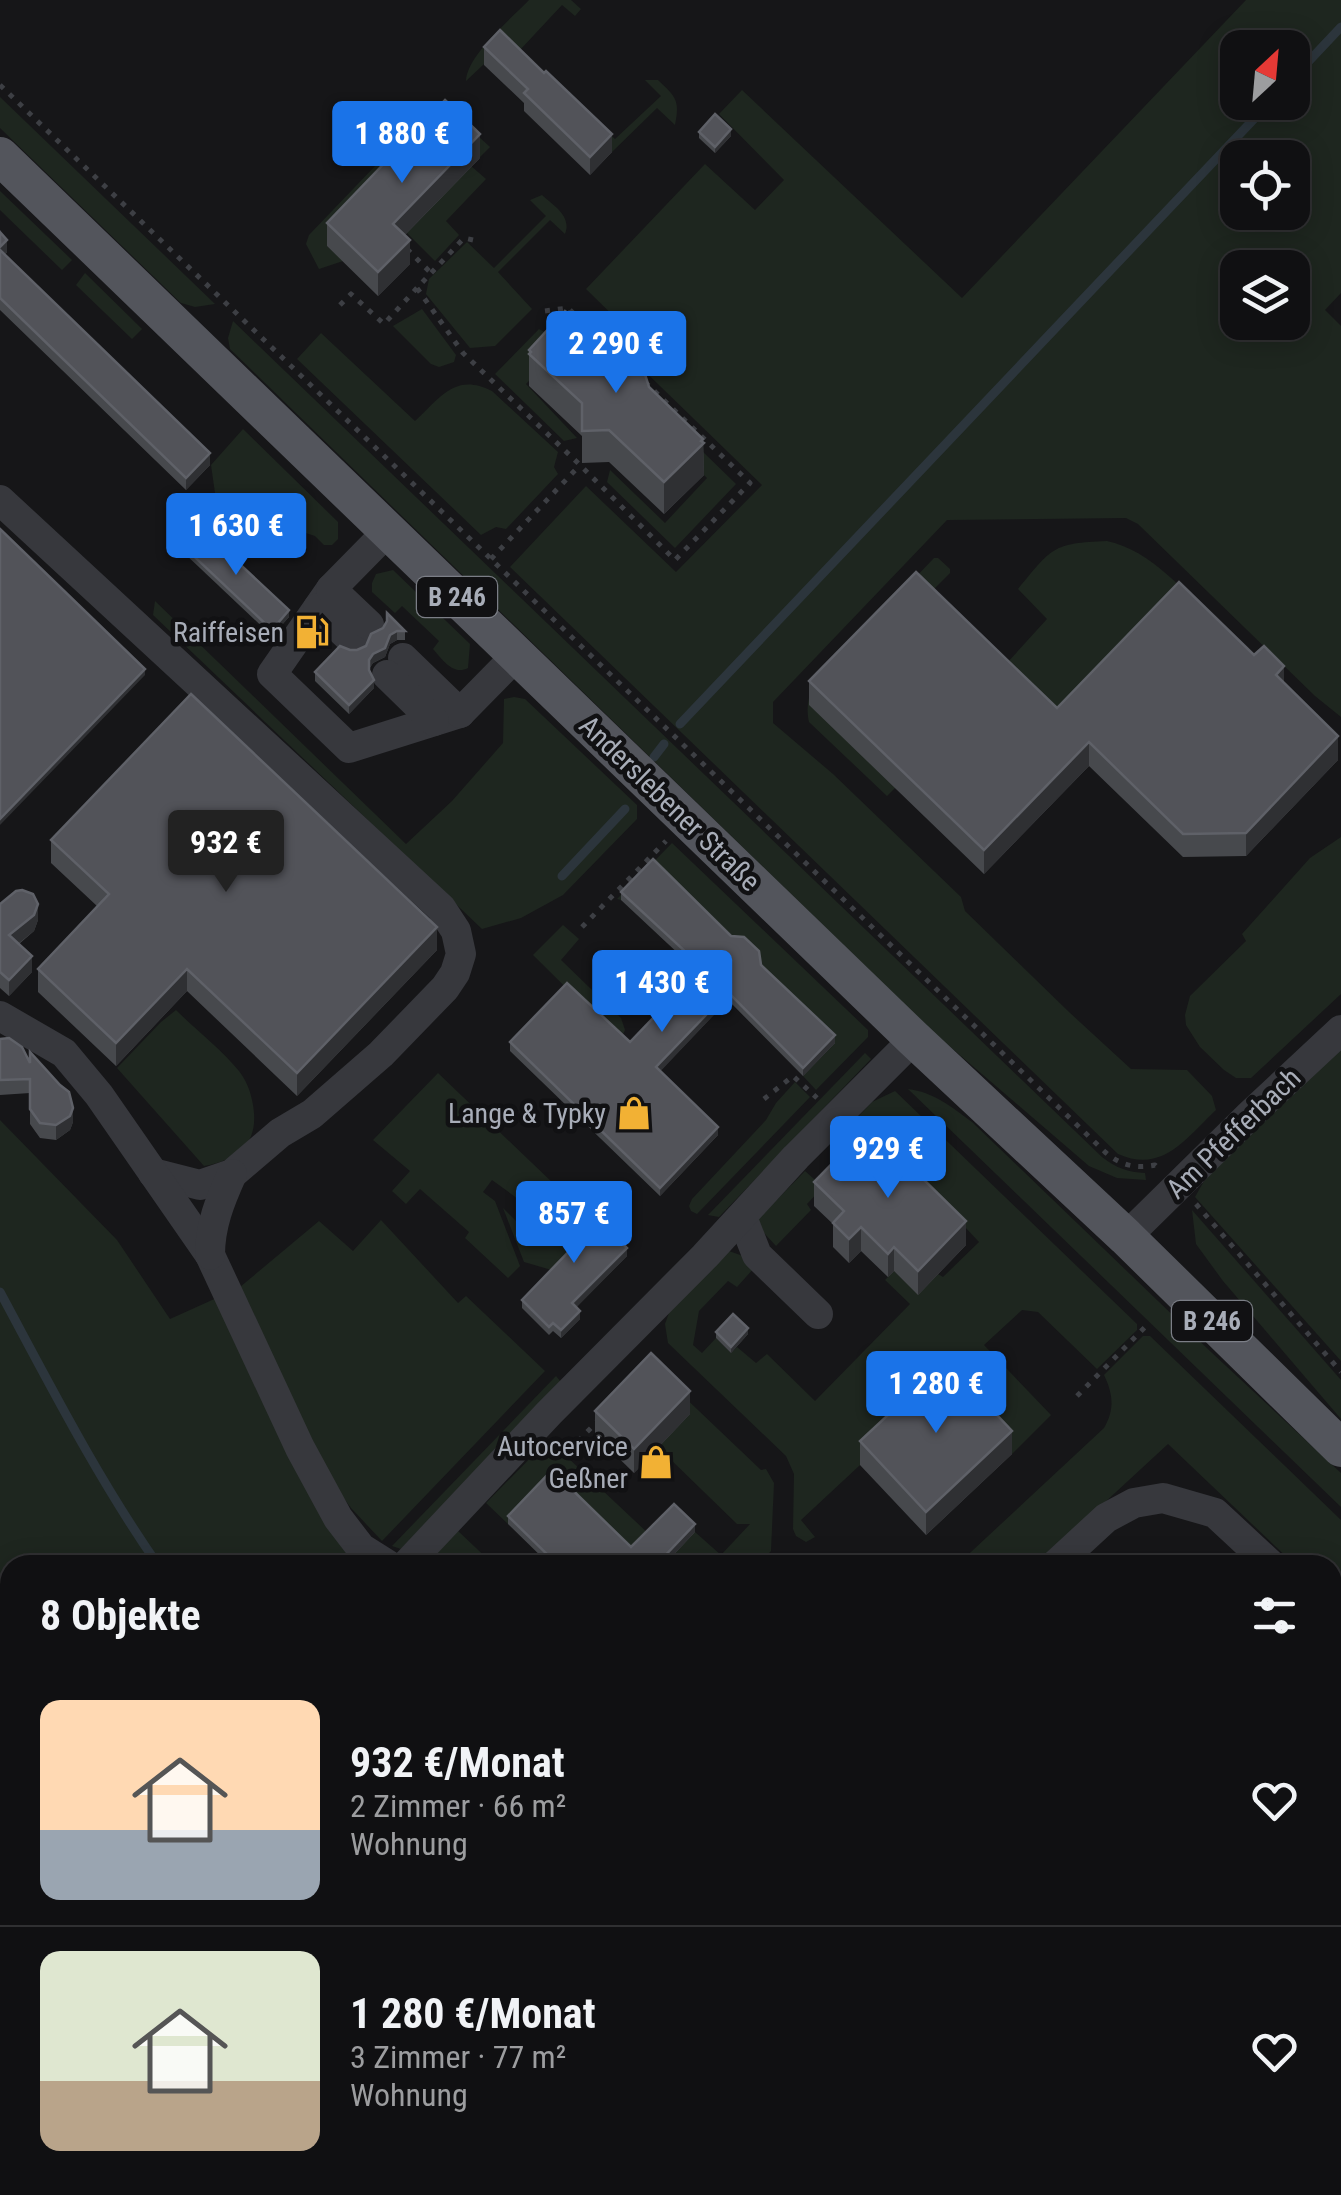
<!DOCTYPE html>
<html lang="de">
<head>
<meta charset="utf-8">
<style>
  :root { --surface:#101012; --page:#1e1e20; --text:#f1f3f6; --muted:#9c9d9f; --line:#303032; --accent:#1a73e8 }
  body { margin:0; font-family:"Roboto Condensed",sans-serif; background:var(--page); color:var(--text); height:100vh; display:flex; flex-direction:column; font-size:38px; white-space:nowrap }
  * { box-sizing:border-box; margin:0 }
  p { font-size:32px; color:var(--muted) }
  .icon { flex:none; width:55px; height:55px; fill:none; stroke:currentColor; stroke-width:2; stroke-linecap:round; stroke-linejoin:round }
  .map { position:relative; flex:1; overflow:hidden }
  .side { position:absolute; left:0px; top:1555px; width:1342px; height:640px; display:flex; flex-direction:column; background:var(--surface); border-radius:30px 30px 0 0; box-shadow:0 5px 25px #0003,0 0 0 2px var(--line) }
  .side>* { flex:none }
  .needle { width:65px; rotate:26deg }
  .tools { position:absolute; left:1220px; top:30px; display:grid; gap:20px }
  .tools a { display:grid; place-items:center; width:90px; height:90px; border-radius:20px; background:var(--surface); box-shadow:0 5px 25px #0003,0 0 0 2px var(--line); font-size:50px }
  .price { position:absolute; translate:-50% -85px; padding:0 22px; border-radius:10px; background:var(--accent); color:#fff; font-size:32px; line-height:65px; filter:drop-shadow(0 2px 5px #0008) }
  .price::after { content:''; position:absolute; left:50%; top:60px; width:30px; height:22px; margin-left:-15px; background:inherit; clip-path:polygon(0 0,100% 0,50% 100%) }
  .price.selected { background:#222; color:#fff }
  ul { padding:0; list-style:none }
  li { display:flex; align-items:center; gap:30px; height:250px; padding:0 40px }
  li+li { border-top:2px solid var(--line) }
  li span { display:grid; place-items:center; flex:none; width:280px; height:200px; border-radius:20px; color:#555 }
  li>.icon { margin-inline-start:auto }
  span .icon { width:120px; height:120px; fill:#fffc; stroke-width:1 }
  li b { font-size:42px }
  h2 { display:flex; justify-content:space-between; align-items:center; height:120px; padding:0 40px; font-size:42px }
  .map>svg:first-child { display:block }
  .green { fill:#1e261f; fill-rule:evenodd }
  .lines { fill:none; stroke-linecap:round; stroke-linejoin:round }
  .stream { stroke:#2c353c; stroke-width:9 }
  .path { stroke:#3d3f44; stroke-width:5; stroke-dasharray:5 8; stroke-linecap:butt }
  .minor { stroke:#37383d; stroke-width:30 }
  .major { stroke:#53555c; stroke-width:38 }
  .rail-casing { stroke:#4a4c52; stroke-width:11 }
  .rail { stroke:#111113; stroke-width:8; stroke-dasharray:22; stroke-linecap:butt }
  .wall { fill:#47494d }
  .shaded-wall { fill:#2f3033 }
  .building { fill:#525359; stroke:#5f6168; stroke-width:2.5 }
  .labels { text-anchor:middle; stroke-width:9; stroke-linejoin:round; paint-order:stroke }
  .shield { fill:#111113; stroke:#7b7e86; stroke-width:2.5 }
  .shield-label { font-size:25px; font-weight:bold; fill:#a8adb8 }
  .poi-label { font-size:28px; fill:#a8adb8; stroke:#111113; text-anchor:end }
  .street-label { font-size:28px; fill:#a8adb8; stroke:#111113 }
</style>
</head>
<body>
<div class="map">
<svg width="1341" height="2195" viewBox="0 0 1341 2195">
  <rect width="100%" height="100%" fill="#161618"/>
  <g class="green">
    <path d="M529,0h42l10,9 -6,7 -13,-11 -42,45 95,89 46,-43 -16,-16h13c18,17 22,20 17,45l-18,-17 -45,44 -66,-63 -46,-40 -34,32c1,-26 45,-62 63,-81z"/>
    <path d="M1246,0h95v293l-16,17 16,16v391l-26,-21 -177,-172 -12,-6 -179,2 -174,182v21l60,51 128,123 4,14 104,101 62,57 56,1 25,26 4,14c-30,28 -53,64 -98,44l-608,-587 76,-81 90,86 86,-87 -136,-132 12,-13 -52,-51 119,-125 50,46 29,-30 -65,-66 23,-24 220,208zM1238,48h54v54h-54zM1238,158h54v54h-54zM1238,268h54v54h-54z"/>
    <polygon points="0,97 215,304 195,307 181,303 0,128"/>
    <polygon points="443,111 455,115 490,147 480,157 445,124 327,246 343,261 319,269 306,244 309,235 425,114"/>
    <polygon points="471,166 486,179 446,221 459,235 435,261 407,233"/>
    <polygon points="0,191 72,260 62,270 0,210"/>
    <path d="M542,195c12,11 30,21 23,39l-15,-14 -52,52 34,37 -37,37 -25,2 -44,-54 3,-15 38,-37 27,26 52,-52 -16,-16z"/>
    <polygon points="85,273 142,329 132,339 76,285"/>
    <polygon points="422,309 456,355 454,362 439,367 431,364 393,326"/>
    <path d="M233,321l869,836c14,11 26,15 43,16l1,7 -29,-2 -28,-12 -156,-134 -703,-683 -2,-11z"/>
    <polygon points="539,329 565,343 526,384 577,438 564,441 495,374"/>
    <path d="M321,333l94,88c25,-23 40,-49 77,-30l66,61 -4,15 4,7 -52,55 -10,-2 -15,8 -184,-176z"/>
    <polygon points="666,416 736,484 675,548 607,482 610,470 665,523 707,478 656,426"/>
    <polygon points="243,429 338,522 338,539 332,545 324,545 315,536 221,506 216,500 211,465"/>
    <path d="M1107,541c46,10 78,52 111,83l-161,108 -50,-69 40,-44 -29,-30c34,-41 34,-46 89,-48z"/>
    <path d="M934,558h4l12,11v4l-28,28 -27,187 -8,8 -78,-74c-3,-14 -1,-24 4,-37z"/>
    <path d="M393,570l77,74 -2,24c-15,8 -26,-9 -35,-19l6,-8 -37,-35 -7,7 -23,-21v-9l4,-9z"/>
    <polygon points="155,601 406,844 452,801 503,743 504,699 514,697 525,699 637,805 637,819 563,895 521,918 482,929 153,615"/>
    <polygon points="1341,837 1341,994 1251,1078 1236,1078 1224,1070 1200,1047 1186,1025 1185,1015 1190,996 1246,941 1242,934 1310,858"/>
    <polygon points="672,843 868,1030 868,1037 816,1090 803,1076 834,1044 652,868 621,900 617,899"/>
    <polygon points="563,925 579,939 561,960 621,1018 625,1030 620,1041 533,955"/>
    <path d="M176,1010c20,20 45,39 63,61 7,9 11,19 13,29 9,40 -10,59 -48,66l-87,-98 44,-46z"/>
    <polygon points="1341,1048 1341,1361 1195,1197 1204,1181 1215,1166"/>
    <polygon points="865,1053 871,1059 719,1217 708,1215"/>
    <polygon points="438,1073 577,1206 550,1234 571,1255 555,1271 524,1262 503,1208 525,1230 537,1218 514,1196 492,1180 483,1192 495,1201 520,1266 508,1278 465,1238 469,1232 420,1189 406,1204 392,1191 410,1171 373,1140"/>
    <polygon points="795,1082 810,1097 697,1214 691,1211 689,1206 692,1199 766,1120 776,1103"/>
    <path d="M908,1089c25,3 44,18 64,33l239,230 130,121v34z"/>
    <polygon points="895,1091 1137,1324 1137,1330 1097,1369 1038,1312 1022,1310 984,1345 1051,1415 1012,1454 946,1385 801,1520 815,1537 806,1542 796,1536 793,1529 794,1474 786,1456 668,1343 665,1324 669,1313 729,1251 743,1256 755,1267 737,1287 728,1281 699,1311 693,1345 702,1353 716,1338 731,1353 737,1347 756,1363 767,1354 815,1401 910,1304 885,1280 894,1271 918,1294 938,1274 943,1277 979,1242 964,1226 903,1174 851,1124 872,1102"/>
    <polygon points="0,1120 117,1240 170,1319 221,1296 329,1524 356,1565 10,1565 10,1603 0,1590"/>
    <polygon points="805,1171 823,1187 807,1204 811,1210 776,1246 764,1233 758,1219"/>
    <polygon points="1192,1210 1341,1380 1341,1419 1223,1281 1196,1244"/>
    <polygon points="381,1220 458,1303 466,1296 545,1371 382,1541 351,1508 330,1480 240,1287 319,1221 353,1251"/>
    <path d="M1143,1336h7l191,184v89l-8,-8 -1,-36h-37l-127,-121 -131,121h-80l147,-137c11,-19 9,-34 0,-53z"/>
    <polygon points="657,1371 761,1470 766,1469 774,1483 771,1551 757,1565 641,1565 552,1479 508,1524 486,1503 548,1440 557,1438 565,1443 567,1450 565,1455 651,1536 695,1532 721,1555 750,1524 737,1524 667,1456 661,1444 690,1414"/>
    <polygon points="556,1376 561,1382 401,1549 392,1546"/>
    <polygon points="458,1531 494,1565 425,1565"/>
    <polygon points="0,1666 10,1679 10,1848 0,1834"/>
    <polygon points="10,1865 10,2165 0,2175 0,1875"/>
    <polygon points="455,2185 629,2185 636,2195 463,2195"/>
  </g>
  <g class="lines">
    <g class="stream">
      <polyline points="1292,79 1341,27"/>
      <polyline points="680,724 1270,102"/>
      <polyline points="654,757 664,744"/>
      <polyline points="562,876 625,809"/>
      <path d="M0,1292c50,93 98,187 158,273"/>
      <polyline points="533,2185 541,2195"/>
    </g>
    <g class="path">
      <path d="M0,85l1105,1067c15,13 30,17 50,13l4,4"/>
      <polyline points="473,240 464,238 417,288 463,353 580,465 675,560 750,483 645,382"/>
      <polyline points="407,249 430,272"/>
      <polyline points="340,305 351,294 384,324 417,288"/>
      <polyline points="545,311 568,308 630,368"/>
      <polyline points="491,559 580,465"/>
      <polyline points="582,927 666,841"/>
      <polyline points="764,1099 793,1076 817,1098"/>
      <polyline points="1196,1204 1341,1372"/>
      <polyline points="1077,1396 1146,1326"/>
      <polyline points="578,1441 597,1422"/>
      <polyline points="0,1729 10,1747"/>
      <polyline points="0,2147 10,2136"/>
    </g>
    <g class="minor">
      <polyline points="0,500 441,908 456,931 461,954 455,973 445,988 381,1054 312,1114 280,1133 232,1174 200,1185 153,1173"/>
      <polyline points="331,589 272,674 349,748 460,713"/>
      <polyline points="318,608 353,641"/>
      <polyline points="369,625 331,589 388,531"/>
      <polyline points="403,658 460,713 517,655"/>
      <polyline points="387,675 434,721"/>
      <polyline points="0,1016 64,1053 99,1095 210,1255 300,1448 338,1518 361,1548 388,1565"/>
      <polyline points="742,1217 757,1255 818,1314"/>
      <polyline points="1126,1237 1250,1115 1341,1030"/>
      <path d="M210,1255c0,-30 10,-54 22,-81"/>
      <polyline points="406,1565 549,1413 705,1256 796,1157 914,1039"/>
      <polyline points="1055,1565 1106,1518 1134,1503 1163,1498 1215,1513 1271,1565"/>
      <polyline points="1332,1623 1341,1631"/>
      <polyline points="699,2185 704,2195"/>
      <polyline points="1339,2195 1341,2193"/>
    </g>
    <polyline class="major" points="0,156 914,1039 1126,1237 1341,1448"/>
    <g class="rail-casing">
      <g id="rail">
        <polyline points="0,1611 10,1624"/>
        <polyline points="0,1639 10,1652"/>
        <polyline points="418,2185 426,2195"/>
        <polyline points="440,2185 448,2195"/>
      </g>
    </g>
    <use href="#rail" class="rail"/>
  </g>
  <g class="wall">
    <polygon points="484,47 612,152 590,175 524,111 524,103 484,65"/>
    <polygon points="699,132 731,136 715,153 699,138"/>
    <polygon points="480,158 405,235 410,264 378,296 327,246 327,223"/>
    <polygon points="0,232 7,252 5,255 210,465 186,490 0,310"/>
    <polygon points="529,350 649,387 703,439 704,475 664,514 609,462 582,463 582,436 529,386"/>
    <polygon points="183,546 289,617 272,636 183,552"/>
    <polygon points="405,631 405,640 397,640 390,644 385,657 373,663 369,669 374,688 349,714 315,681 315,672 350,650 357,650 366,646 371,634"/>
    <polygon points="809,681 1057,708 1284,684 1338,760 1246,856 1183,857 1089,766 984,874 809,705"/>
    <polygon points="51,840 437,950 297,1096 187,991 116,1066 38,992 38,969 97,906 51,863"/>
    <polygon points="621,892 761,965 835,1043 803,1076 728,1000 660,1071 718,1135 660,1196 510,1051 510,1042 630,1042 698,972 621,900"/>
    <polygon points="0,904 38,920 34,931 19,944 32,972 9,996 0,988"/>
    <polygon points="0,1039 30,1063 73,1122 70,1130 56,1140 40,1138 30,1124 30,1093 0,1095"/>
    <polygon points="814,1182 966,1245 918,1295 894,1271 888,1277 861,1251 849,1263 833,1247 833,1224 814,1206"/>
    <polygon points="552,1225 627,1256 576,1307 580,1319 561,1338 553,1331 549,1335 522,1308 522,1300 570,1251 552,1233"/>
    <polygon points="716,1332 748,1334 731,1353 716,1338"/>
    <polygon points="595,1411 690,1414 634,1473 595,1435"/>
    <polygon points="860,1441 1012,1454 926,1535 860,1465"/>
    <polygon points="508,1516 631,1547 695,1532 664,1565 550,1565 508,1524"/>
    <polygon points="1332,1629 1341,1636 1341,1942 1332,1934"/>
    <polygon points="758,2185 1120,2185 1121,2187 1123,2185 1173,2185 1163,2195 769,2195"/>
    <polygon points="1215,2185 1317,2185 1308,2195 1225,2195"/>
  </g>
  <g class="shaded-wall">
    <polygon points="731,129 731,136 715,153 715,147"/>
    <polygon points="480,134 480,158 393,247 393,224"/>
    <polygon points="612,134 612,152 590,175 590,157"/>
    <polygon points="7,240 7,252 0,260 0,247"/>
    <polygon points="410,240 410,264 378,296 378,272"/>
    <polygon points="703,439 704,475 664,514 664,482"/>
    <polygon points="210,453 210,465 186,490 186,478"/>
    <polygon points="289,610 289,617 272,636 272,630"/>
    <polygon points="397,631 397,640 390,644 385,657 373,663 369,669 369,660 373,654 390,635"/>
    <polygon points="1284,666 1284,690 1276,675"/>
    <polygon points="145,669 145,675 0,825 0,819"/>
    <polygon points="374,680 374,688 349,714 349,705"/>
    <polygon points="1338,736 1338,760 1246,856 1246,833"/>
    <polygon points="1089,742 1089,766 984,874 984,850"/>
    <polygon points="38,904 38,920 34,931 9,951 9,935"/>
    <polygon points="437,927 437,950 297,1096 297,1073"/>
    <polygon points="32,956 32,972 9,996 9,980"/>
    <polygon points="187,969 187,991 116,1066 116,1043"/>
    <polygon points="728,992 728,1000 656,1076 656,1067"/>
    <polygon points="835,1035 835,1043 803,1076 803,1068"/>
    <polygon points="73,1108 73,1122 70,1130 56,1140 56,1125"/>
    <polygon points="718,1127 718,1135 660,1196 660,1188"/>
    <polygon points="966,1221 966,1245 918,1295 918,1271"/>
    <polygon points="861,1227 861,1251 849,1263 849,1239"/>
    <polygon points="894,1247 894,1271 888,1277 888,1254"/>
    <polygon points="627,1248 627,1256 572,1312 572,1303"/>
    <polygon points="580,1311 580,1319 561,1338 561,1330"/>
    <polygon points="748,1328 748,1334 731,1353 731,1347"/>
    <polygon points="690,1391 690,1414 634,1473 634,1449"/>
    <polygon points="1012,1431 1012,1454 926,1535 926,1512"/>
    <polygon points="695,1524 695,1532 664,1565 660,1561"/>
    <polygon points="1341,2142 1341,2160 1332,2169 1332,2151"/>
    <polygon points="1156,2185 1173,2185 1163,2195 1146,2195"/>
    <polygon points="1300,2185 1317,2185 1308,2195 1291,2195"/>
  </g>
  <g class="building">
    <polygon points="500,30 544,73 546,71 612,134 590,157 524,93 528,89 484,47"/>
    <polygon points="445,100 480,134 393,224 410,240 378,272 327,223"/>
    <polygon points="715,114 731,129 715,147 699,132"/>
    <polygon points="0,232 7,240 0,247"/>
    <polygon points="0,250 210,453 186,478 0,298"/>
    <polygon points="565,311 568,313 569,312 625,363 643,368 649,387 703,439 701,441 704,443 664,482 609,430 582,431 582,403 529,354 531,352 529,350"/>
    <polygon points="200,527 289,610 272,630 183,546"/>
    <polygon points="0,529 145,669 0,819"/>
    <polygon points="916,572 1057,708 1179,582 1254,655 1264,646 1284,666 1276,675 1338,736 1246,833 1183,834 1089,742 984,850 809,681"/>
    <polygon points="387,613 405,631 397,631 390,635 385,648 373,654 369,660 369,670 374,680 349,705 315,672 340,646 350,650 357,650 366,646 371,634 383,628 387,621"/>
    <polygon points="191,694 437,927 297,1073 187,969 116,1043 38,969 109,894 51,840"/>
    <polygon points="653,859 731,936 744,937 759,951 761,965 835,1035 803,1068 728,992 656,1067 718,1127 660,1188 510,1042 567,983 630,1042 702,967 621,892"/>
    <polygon points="22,890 33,894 38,904 34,915 9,935 32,956 9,980 0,972 0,904 16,891"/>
    <polygon points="9,1038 22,1047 30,1063 30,1052 60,1085 69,1092 73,1108 70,1116 56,1125 40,1123 30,1109 30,1079 0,1080 0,1039"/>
    <polygon points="869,1126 966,1221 918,1271 894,1247 888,1254 861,1227 849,1239 833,1223 844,1211 814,1182"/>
    <polygon points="577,1198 627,1248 572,1303 580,1311 561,1330 553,1323 549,1327 522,1300 574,1246 552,1225"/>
    <polygon points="733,1314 748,1328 731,1347 716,1332"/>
    <polygon points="651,1353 690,1391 634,1449 595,1411"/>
    <polygon points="946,1361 1012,1431 926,1512 860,1441"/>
    <polygon points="552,1470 631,1547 674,1504 695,1524 660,1561 664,1565 558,1565 508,1516"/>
    <polygon points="1332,1629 1341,1636 1341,1924 1332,1916"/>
    <polygon points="1341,1956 1341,1989 1336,1994 1341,1999 1341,2142 1332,2151 1332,1965"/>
    <polygon points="777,2185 1120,2185 1121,2187 1123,2185 1156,2185 1146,2195 788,2195"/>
    <polygon points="1234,2185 1300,2185 1291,2195 1244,2195"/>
  </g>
  <defs>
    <g id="fuel-bare" transform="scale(2.7)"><path d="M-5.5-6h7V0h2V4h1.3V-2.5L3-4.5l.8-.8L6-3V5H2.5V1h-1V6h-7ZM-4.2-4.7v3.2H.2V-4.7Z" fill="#f2b134" stroke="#111113" stroke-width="2.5" paint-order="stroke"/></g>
    <g id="shop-bare" transform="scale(2.7)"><path d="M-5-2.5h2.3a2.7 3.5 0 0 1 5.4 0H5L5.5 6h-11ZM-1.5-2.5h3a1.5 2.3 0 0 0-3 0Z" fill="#f2b134" stroke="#111113" stroke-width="2.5" paint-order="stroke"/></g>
  </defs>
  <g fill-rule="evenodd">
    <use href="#fuel-bare" x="312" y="632"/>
    <use href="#shop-bare" x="634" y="1113"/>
    <use href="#shop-bare" x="656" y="1462"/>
  </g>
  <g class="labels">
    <g class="shield">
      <rect x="417" y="577" width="80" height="40" rx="8"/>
      <rect x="1172" y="1301" width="80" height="40" rx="8"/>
    </g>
    <g class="shield-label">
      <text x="457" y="606">B 246</text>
      <text x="1212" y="1330">B 246</text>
    </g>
    <g class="poi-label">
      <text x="284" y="642">Raiffeisen</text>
      <text x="606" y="1123">Lange &amp; Typky</text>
      <text x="628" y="1456">Autocervice<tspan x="628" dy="32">Geßner</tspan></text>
    </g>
    <g class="street-label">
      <text transform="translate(670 803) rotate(44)" y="10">Anderslebener Straße</text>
      <text transform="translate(1233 1133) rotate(-44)" y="10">Am Pfefferbach</text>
    </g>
  </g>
</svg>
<div class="tools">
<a><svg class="needle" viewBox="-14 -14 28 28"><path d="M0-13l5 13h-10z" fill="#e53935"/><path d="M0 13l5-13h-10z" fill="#9c9d9f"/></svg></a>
<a><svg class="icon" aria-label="locate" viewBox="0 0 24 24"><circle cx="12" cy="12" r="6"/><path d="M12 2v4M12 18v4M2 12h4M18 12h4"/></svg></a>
<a><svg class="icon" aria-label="layers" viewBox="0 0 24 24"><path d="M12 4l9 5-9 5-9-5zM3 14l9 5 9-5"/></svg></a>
</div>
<b class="price" style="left:402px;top:186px">1 880 €</b>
<b class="price" style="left:616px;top:396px">2 290 €</b>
<b class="price" style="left:236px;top:578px">1 630 €</b>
<b class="price selected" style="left:226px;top:895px">932 €</b>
<b class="price" style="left:662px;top:1035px">1 430 €</b>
<b class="price" style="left:888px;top:1201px">929 €</b>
<b class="price" style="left:574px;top:1266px">857 €</b>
<b class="price" style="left:936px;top:1436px">1 280 €</b>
<section class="side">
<h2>8 Objekte<svg class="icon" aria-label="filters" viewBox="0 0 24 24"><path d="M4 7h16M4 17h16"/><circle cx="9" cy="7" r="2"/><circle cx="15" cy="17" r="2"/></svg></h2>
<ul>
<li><span style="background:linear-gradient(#ffd9b3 65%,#9aa5b1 0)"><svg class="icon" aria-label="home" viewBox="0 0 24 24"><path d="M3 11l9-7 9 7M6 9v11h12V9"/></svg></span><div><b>932 €/Monat</b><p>2 Zimmer · 66 m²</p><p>Wohnung</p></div><svg class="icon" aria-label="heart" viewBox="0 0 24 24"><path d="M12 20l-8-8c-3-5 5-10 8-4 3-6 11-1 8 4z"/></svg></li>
<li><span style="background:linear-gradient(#dfe7d0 65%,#b9a48a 0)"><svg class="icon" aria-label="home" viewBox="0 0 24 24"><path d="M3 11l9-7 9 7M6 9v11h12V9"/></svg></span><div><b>1 280 €/Monat</b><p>3 Zimmer · 77 m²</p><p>Wohnung</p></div><svg class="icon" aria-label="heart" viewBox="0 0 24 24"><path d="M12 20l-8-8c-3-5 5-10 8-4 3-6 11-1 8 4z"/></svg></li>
</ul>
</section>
</div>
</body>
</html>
